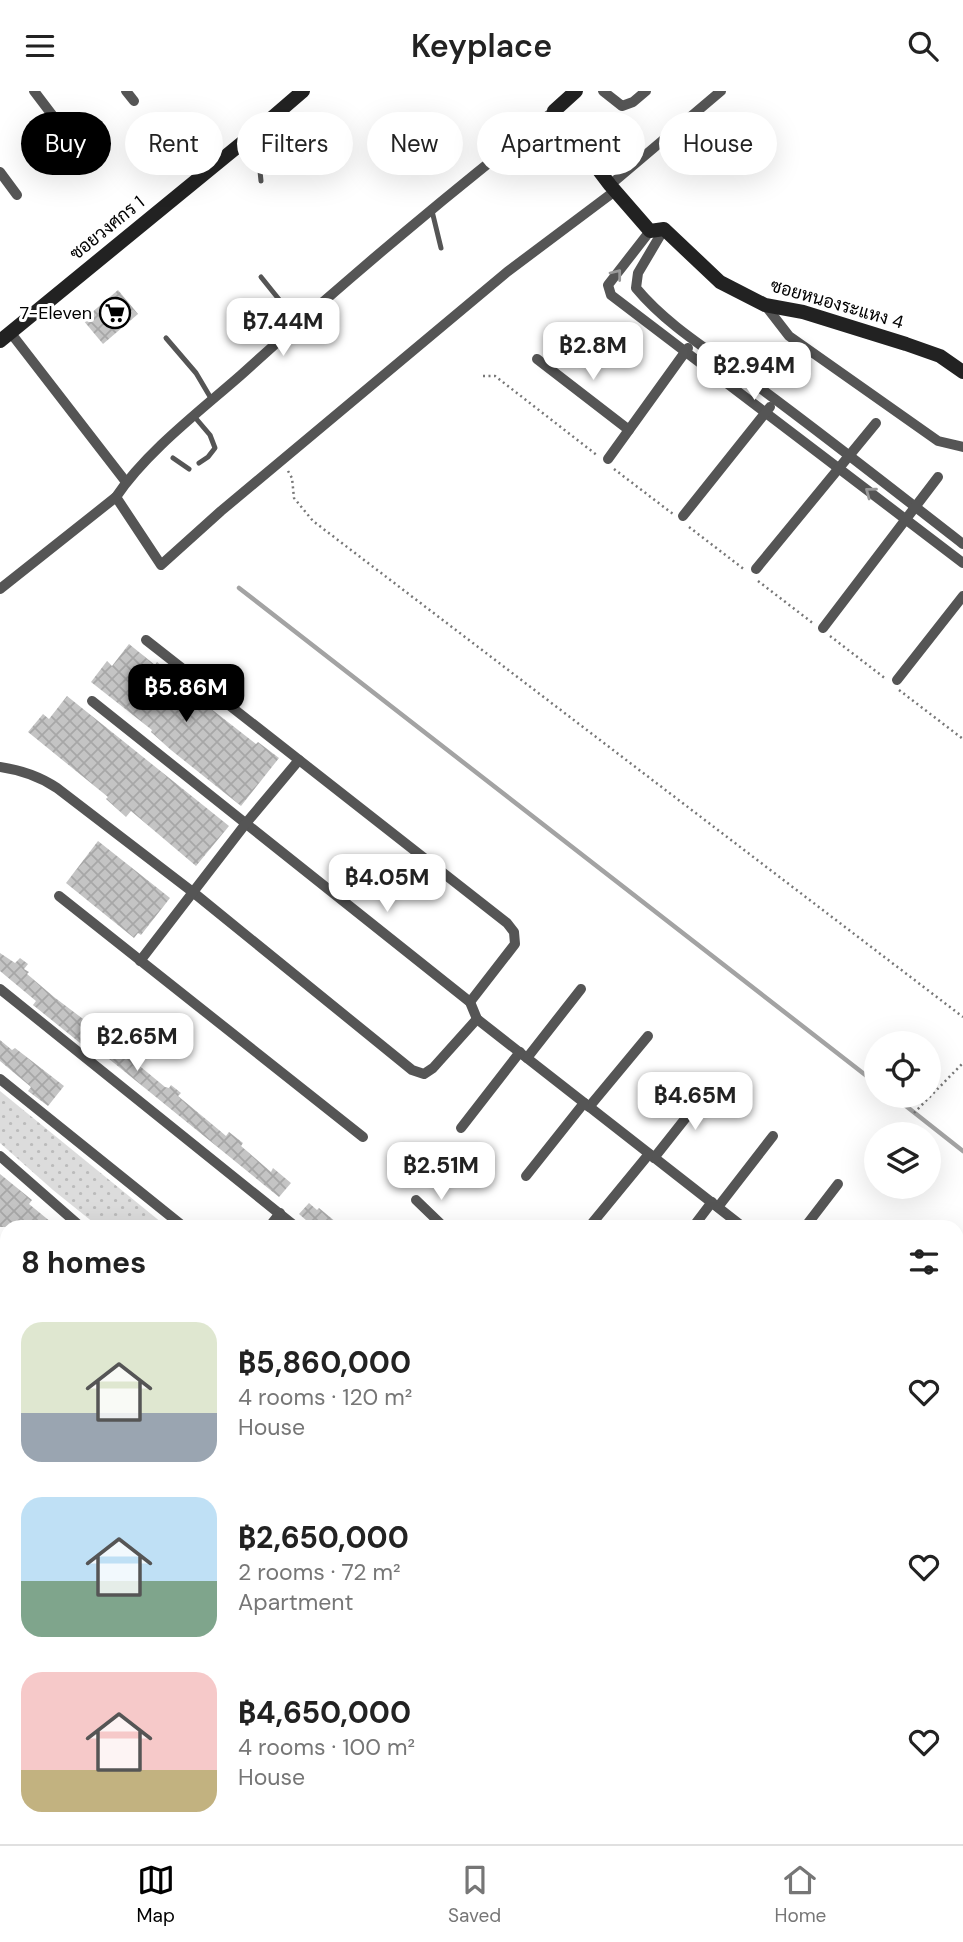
<!DOCTYPE html>
<html lang="en">
<head>
<meta charset="utf-8">
<style>
  :root { --surface:#fff; --page:#f2f2f2; --text:#222; --muted:#767676; --line:#e0e0e0; --accent:#000 }
  body { margin:0; font-family:"DM Sans",Sarabun,sans-serif; background:var(--page); color:var(--text); height:100vh; display:flex; flex-direction:column; font-size:26px; white-space:nowrap }
  * { box-sizing:border-box; margin:0 }
  p { font-size:23px; color:var(--muted) }
  .icon { flex:none; width:38px; height:38px; fill:none; stroke:currentColor; stroke-width:2; stroke-linecap:round; stroke-linejoin:round }
  .map { position:relative; flex:1; overflow:hidden }
  .sheet { position:absolute; left:0px; top:1129px; width:964px; height:625px; display:flex; flex-direction:column; background:var(--surface); border-radius:21px 21px 0 0; box-shadow:0 7px 28px #0002 }
  .sheet>* { flex:none }
  .top-card { position:absolute; left:21px; top:21px; width:922px; height:63px; display:flex; gap:14px }
  .buttons { position:absolute; left:864px; top:940px; display:grid; gap:14px }
  .buttons a { display:grid; place-items:center; width:77px; height:77px; border-radius:50%; background:var(--surface); box-shadow:0 7px 28px #0002; font-size:35px }
  .price { position:absolute; translate:-50% -60px; padding:0 16px; border-radius:14px; background:#fff; color:#222; font-size:23px; line-height:46px; filter:drop-shadow(0 2px 4px #0008) }
  .price::after { content:''; position:absolute; left:50%; top:42px; width:21px; height:16px; margin-left:-10px; background:inherit; clip-path:polygon(0 0,100% 0,50% 100%) }
  .price.current { background:var(--accent); color:#fff }
  ul { padding:0; list-style:none }
  li { display:flex; align-items:center; gap:21px; height:175px; padding:0 21px }
  li span { display:grid; place-items:center; flex:none; width:196px; height:140px; border-radius:21px; color:#555 }
  li>.icon { margin-inline-start:auto }
  span .icon { width:84px; height:84px; fill:#fffc; stroke-width:1 }
  li b { font-size:30px }
  h2 { display:flex; justify-content:space-between; align-items:center; height:84px; padding:0 21px; font-size:30px }
  .tag { padding:0 24px; border-radius:32px; background:var(--surface); box-shadow:0 7px 28px #0002; font-size:24px; line-height:63px }
  .tag.current { background:var(--accent); color:#fff }
  header { display:flex; justify-content:space-between; align-items:center; height:91px; padding:0 21px; background:var(--surface); font-size:32px; font-weight:600 }
  .tabs { display:flex; justify-content:space-around; align-items:center; height:98px; border-top:2px solid var(--line); background:var(--surface); font-size:19px; color:var(--muted) }
  .tabs a { display:grid; justify-items:center; gap:4px }
  .tabs .current { color:var(--accent) }
  .map>svg:first-child { display:block }
  .park { fill:url(#park-dots) }
  .garden { fill:#dcdcdc }
  .lines { fill:none; stroke-linecap:round; stroke-linejoin:round }
  .stream { stroke:#a3a3a3; stroke-width:4.5 }
  .building { fill:url(#building-cross-hatch) }
  .path { stroke:#777; stroke-width:2.5; stroke-dasharray:2 3.5; stroke-linecap:butt }
  .lane { stroke:#555; stroke-width:5 }
  .street { stroke:#555; stroke-width:10 }
  .secondary { stroke:#222; stroke-width:14 }
  .oneway { stroke:#999 }
  .labels { text-anchor:middle; stroke-width:6; stroke-linejoin:round; paint-order:stroke }
  .street-label { font-size:18px; fill:#000; stroke:#fff }
  .poi-label { font-size:18px; fill:#000; stroke:#fff; text-anchor:end }
</style>
</head>
<body>
<header><svg class="icon" aria-label="menu" viewBox="0 0 24 24"><path d="M4 6h16M4 12h16M4 18h16"/></svg>Keyplace<svg class="icon" aria-label="search" viewBox="0 0 24 24"><circle cx="10" cy="10" r="6"/><path d="M15 15l6 6"/></svg></header>
<div class="map">
<svg width="963" height="1753" viewBox="0 0 963 1753">
  <defs>
    <pattern id="park-dots" width="8" height="8" patternUnits="userSpaceOnUse" patternTransform="scale(1.75)"><rect width="8" height="8" fill="#dcdcdc"/><path d="M2 2h.1M6 6h.1" fill="none" stroke="#bbb" stroke-width="1.8" stroke-linecap="round"/></pattern>
    <pattern id="building-cross-hatch" width="8" height="8" patternUnits="userSpaceOnUse" patternTransform="scale(1.75)"><rect width="8" height="8" fill="#c4c4c4"/><path d="M0 0l8 8M0 8l8-8" fill="none" stroke="#a7a7a7"/></pattern>
  </defs>
  <rect width="100%" height="100%" fill="#fff"/>
  <polygon class="park" points="0,1000 167,1136 99,1136 53,1099 0,1052"/>
  <g class="garden">
    <polygon points="7,1512 7,1556 0,1565 0,1521"/>
    <polygon points="0,1680 7,1687 7,1746 71,1747 78,1753 0,1753"/>
  </g>
  <g class="lines">
    <g class="stream">
      <polyline points="239,497 877,993"/>
      <polyline points="892,1004 963,1060"/>
    </g>
  </g>
  <g class="building">
    <polygon points="118,199 138,223 103,253 83,229"/>
    <polygon points="129,553 155,574 157,571 180,589 178,592 256,653 258,651 279,667 241,715 171,659 151,641 152,639 91,591 107,570 112,575"/>
    <polygon points="67,605 229,735 196,775 131,720 126,726 106,708 108,706 28,641 43,623 49,628"/>
    <polygon points="98,750 170,807 141,844 138,842 134,847 66,792"/>
    <polygon points="0,862 15,872 20,867 28,873 24,878 29,881 27,883 54,906 99,940 103,936 114,945 110,949 136,972 165,996 169,997 171,994 181,1002 178,1005 219,1039 226,1045 229,1041 243,1052 241,1055 271,1081 273,1077 291,1092 279,1106 98,959 95,964 33,914 36,910 0,880"/>
    <polygon points="0,949 12,959 15,957 64,995 48,1015 28,1000 31,996 0,970"/>
    <polygon points="0,1083 32,1109 29,1113 57,1136 0,1136"/>
    <polygon points="309,1112 317,1119 319,1117 342,1136 314,1136 299,1123"/>
  </g>
  <g class="lines">
    <g class="path">
      <polyline points="483,285 495,285 598,365"/>
      <polyline points="614,378 673,423"/>
      <polyline points="288,380 292,387 294,407 313,430 963,926"/>
      <polyline points="689,436 745,479"/>
      <polyline points="758,490 814,533"/>
      <polyline points="830,545 886,588"/>
      <polyline points="899,599 963,648"/>
      <polyline points="914,1022 963,972"/>
      <polyline points="957,1492 963,1496"/>
      <polyline points="0,1507 7,1512"/>
      <polyline points="0,1546 7,1536"/>
      <polyline points="0,1693 7,1699"/>
      <polyline points="0,1727 7,1733"/>
      <polyline points="21,1746 26,1752 35,1750 40,1753"/>
      <polyline points="56,1746 64,1753"/>
      <polyline points="3,1753 9,1746"/>
      <polyline points="331,1753 338,1746"/>
    </g>
    <g class="lane">
      <polyline points="254,45 258,60 261,90"/>
      <polyline points="432,120 441,157"/>
      <polyline points="261,186 298,232"/>
      <polyline points="166,247 196,282 212,309"/>
      <polyline points="193,324 210,344 215,357 208,366 199,372"/>
      <polyline points="173,367 189,378"/>
    </g>
    <g class="street">
      <polyline points="34,0 78,58"/>
      <polyline points="126,0 134,10"/>
      <polyline points="603,0 622,15 633,11 646,0"/>
      <polyline points="0,81 17,104"/>
      <polyline points="610,94 721,0"/>
      <path d="M664,138l-26,44 -2,15c34,41 83,68 124,100 69,51 136,104 203,156"/>
      <polyline points="650,140 608,194 611,204 963,472"/>
      <polyline points="765,214 789,245 938,350 963,356"/>
      <polyline points="10,241 126,391"/>
      <polyline points="537,268 629,339"/>
      <polyline points="608,368 688,257"/>
      <polyline points="116,406 161,474 221,420 507,181 615,100"/>
      <polyline points="683,425 770,316"/>
      <polyline points="756,478 876,332"/>
      <path d="M0,498l116,-92c30,-45 84,-86 125,-122 101,-92 206,-180 313,-264"/>
      <polyline points="823,537 938,386"/>
      <polyline points="146,549 507,832 514,841 515,853 470,911"/>
      <polyline points="897,589 963,505"/>
      <polyline points="92,610 470,911 477,928 743,1136"/>
      <path d="M0,676c21,3 39,9 57,21l137,105 218,177 12,4 9,-6 44,-49"/>
      <polyline points="59,805 363,1046"/>
      <polyline points="140,870 247,731 299,669"/>
      <polyline points="0,898 296,1136"/>
      <polyline points="527,967 581,898"/>
      <polyline points="0,988 184,1136"/>
      <polyline points="589,1016 648,945"/>
      <polyline points="461,1037 520,961"/>
      <polyline points="0,1065 81,1136"/>
      <polyline points="654,1067 711,995"/>
      <polyline points="526,1085 584,1012"/>
      <polyline points="416,1109 444,1136"/>
      <polyline points="718,1116 773,1045"/>
      <polyline points="269,1136 280,1122"/>
      <polyline points="589,1136 649,1063"/>
      <polyline points="693,1136 712,1111"/>
      <polyline points="805,1136 838,1093"/>
      <polyline points="0,1164 7,1170"/>
      <polyline points="957,1201 963,1194"/>
      <polyline points="0,1271 7,1277"/>
      <polyline points="957,1301 963,1305"/>
      <polyline points="957,1334 963,1326"/>
      <polyline points="0,1343 7,1337"/>
      <polyline points="0,1391 7,1397"/>
      <polyline points="957,1561 963,1566"/>
      <path d="M153,1746c11,7 29,6 40,0"/>
      <polyline points="284,1746 292,1753"/>
      <polyline points="414,1746 422,1753"/>
      <polyline points="552,1746 560,1753"/>
      <polyline points="693,1746 700,1753"/>
      <polyline points="810,1746 818,1753"/>
      <polyline points="937,1746 945,1753"/>
    </g>
    <g class="secondary">
      <polyline points="576,0 554,20 610,94 650,140 664,138 720,191 765,214 803,221 906,253 940,265 963,281"/>
      <polyline points="0,250 253,43 303,0"/>
    </g>
  </g>
  <defs><path id="oneway-chevron" d="M-2-3.5L2.5 0L-2 3.5" fill="none" stroke-width="1.6" stroke-linecap="round" stroke-linejoin="round" transform="scale(1.75)"/></defs>
  <g class="oneway">
    <use href="#oneway-chevron" transform="translate(617 183) rotate(-52)"/>
    <use href="#oneway-chevron" transform="translate(870 401) rotate(-143)"/>
  </g>
  <defs>
    <g id="supermarket-ring" transform="scale(1.575)"><circle r="9.5" fill="#fff" stroke="#000" stroke-width="1.5"/><path d="M-6-5.5h2.5l.6 2H6L4.5 2H-2.5L-4.4-4H-6ZM-1.5 3.2a1.3 1.3 0 1 0 .1 0ZM3 3.2a1.3 1.3 0 1 0 .1 0Z" fill="#000"/></g>
  </defs>
  <g fill-rule="evenodd">
    <use href="#supermarket-ring" x="115" y="222"/>
  </g>
  <g class="labels">
    <g class="street-label">
      <text transform="translate(107 137) rotate(-39)" y="6">ซอยวงศกร 1</text>
      <text transform="translate(837 213) rotate(16)" y="6">ซอยหนองระแหง 4</text>
    </g>
    <g class="poi-label">
      <text x="92" y="228">7-Eleven</text>
    </g>
  </g>
</svg>
<div class="buttons">
<a><svg class="icon" aria-label="locate" viewBox="0 0 24 24"><circle cx="12" cy="12" r="6"/><path d="M12 2v4M12 18v4M2 12h4M18 12h4"/></svg></a>
<a><svg class="icon" aria-label="layers" viewBox="0 0 24 24"><path d="M12 4l9 5-9 5-9-5zM3 14l9 5 9-5"/></svg></a>
</div>
<b class="price" style="left:283px;top:267px">฿7.44M</b>
<b class="price" style="left:593px;top:291px">฿2.8M</b>
<b class="price" style="left:754px;top:311px">฿2.94M</b>
<b class="price current" style="left:186px;top:633px">฿5.86M</b>
<b class="price" style="left:387px;top:823px">฿4.05M</b>
<b class="price" style="left:137px;top:982px">฿2.65M</b>
<b class="price" style="left:695px;top:1041px">฿4.65M</b>
<b class="price" style="left:441px;top:1111px">฿2.51M</b>
<div class="top-card">
<a class="tag current">Buy</a>
<a class="tag">Rent</a>
<a class="tag">Filters</a>
<a class="tag">New</a>
<a class="tag">Apartment</a>
<a class="tag">House</a>
</div>
<section class="sheet">
<h2>8 homes<svg class="icon" aria-label="filters" viewBox="0 0 24 24"><path d="M4 7h16M4 17h16"/><circle cx="9" cy="7" r="2"/><circle cx="15" cy="17" r="2"/></svg></h2>
<ul>
<li><span style="background:linear-gradient(#dfe7d0 65%,#9aa5b1 0)"><svg class="icon" aria-label="home" viewBox="0 0 24 24"><path d="M3 11l9-7 9 7M6 9v11h12V9"/></svg></span><div><b>฿5,860,000</b><p>4 rooms · 120 m²</p><p>House</p></div><svg class="icon" aria-label="heart" viewBox="0 0 24 24"><path d="M12 20l-8-8c-3-5 5-10 8-4 3-6 11-1 8 4z"/></svg></li>
<li><span style="background:linear-gradient(#bfe0f5 60%,#7fa58c 0)"><svg class="icon" aria-label="home" viewBox="0 0 24 24"><path d="M3 11l9-7 9 7M6 9v11h12V9"/></svg></span><div><b>฿2,650,000</b><p>2 rooms · 72 m²</p><p>Apartment</p></div><svg class="icon" aria-label="heart" viewBox="0 0 24 24"><path d="M12 20l-8-8c-3-5 5-10 8-4 3-6 11-1 8 4z"/></svg></li>
<li><span style="background:linear-gradient(#f6c9c9 70%,#c2b280 0)"><svg class="icon" aria-label="home" viewBox="0 0 24 24"><path d="M3 11l9-7 9 7M6 9v11h12V9"/></svg></span><div><b>฿4,650,000</b><p>4 rooms · 100 m²</p><p>House</p></div><svg class="icon" aria-label="heart" viewBox="0 0 24 24"><path d="M12 20l-8-8c-3-5 5-10 8-4 3-6 11-1 8 4z"/></svg></li>
</ul>
</section>
</div>
<nav class="tabs">
<a class="current"><svg class="icon" aria-label="map" viewBox="0 0 24 24"><path d="M3 6l6-2 6 2 6-2v14l-6 2-6-2-6 2zM9 4v14M15 6v14"/></svg>Map</a>
<a><svg class="icon" aria-label="saved" viewBox="0 0 24 24"><path d="M7 4h10v16l-5-4-5 4z"/></svg>Saved</a>
<a><svg class="icon" aria-label="home" viewBox="0 0 24 24"><path d="M3 11l9-7 9 7M6 9v11h12V9"/></svg>Home</a>
</nav>
</body>
</html>
